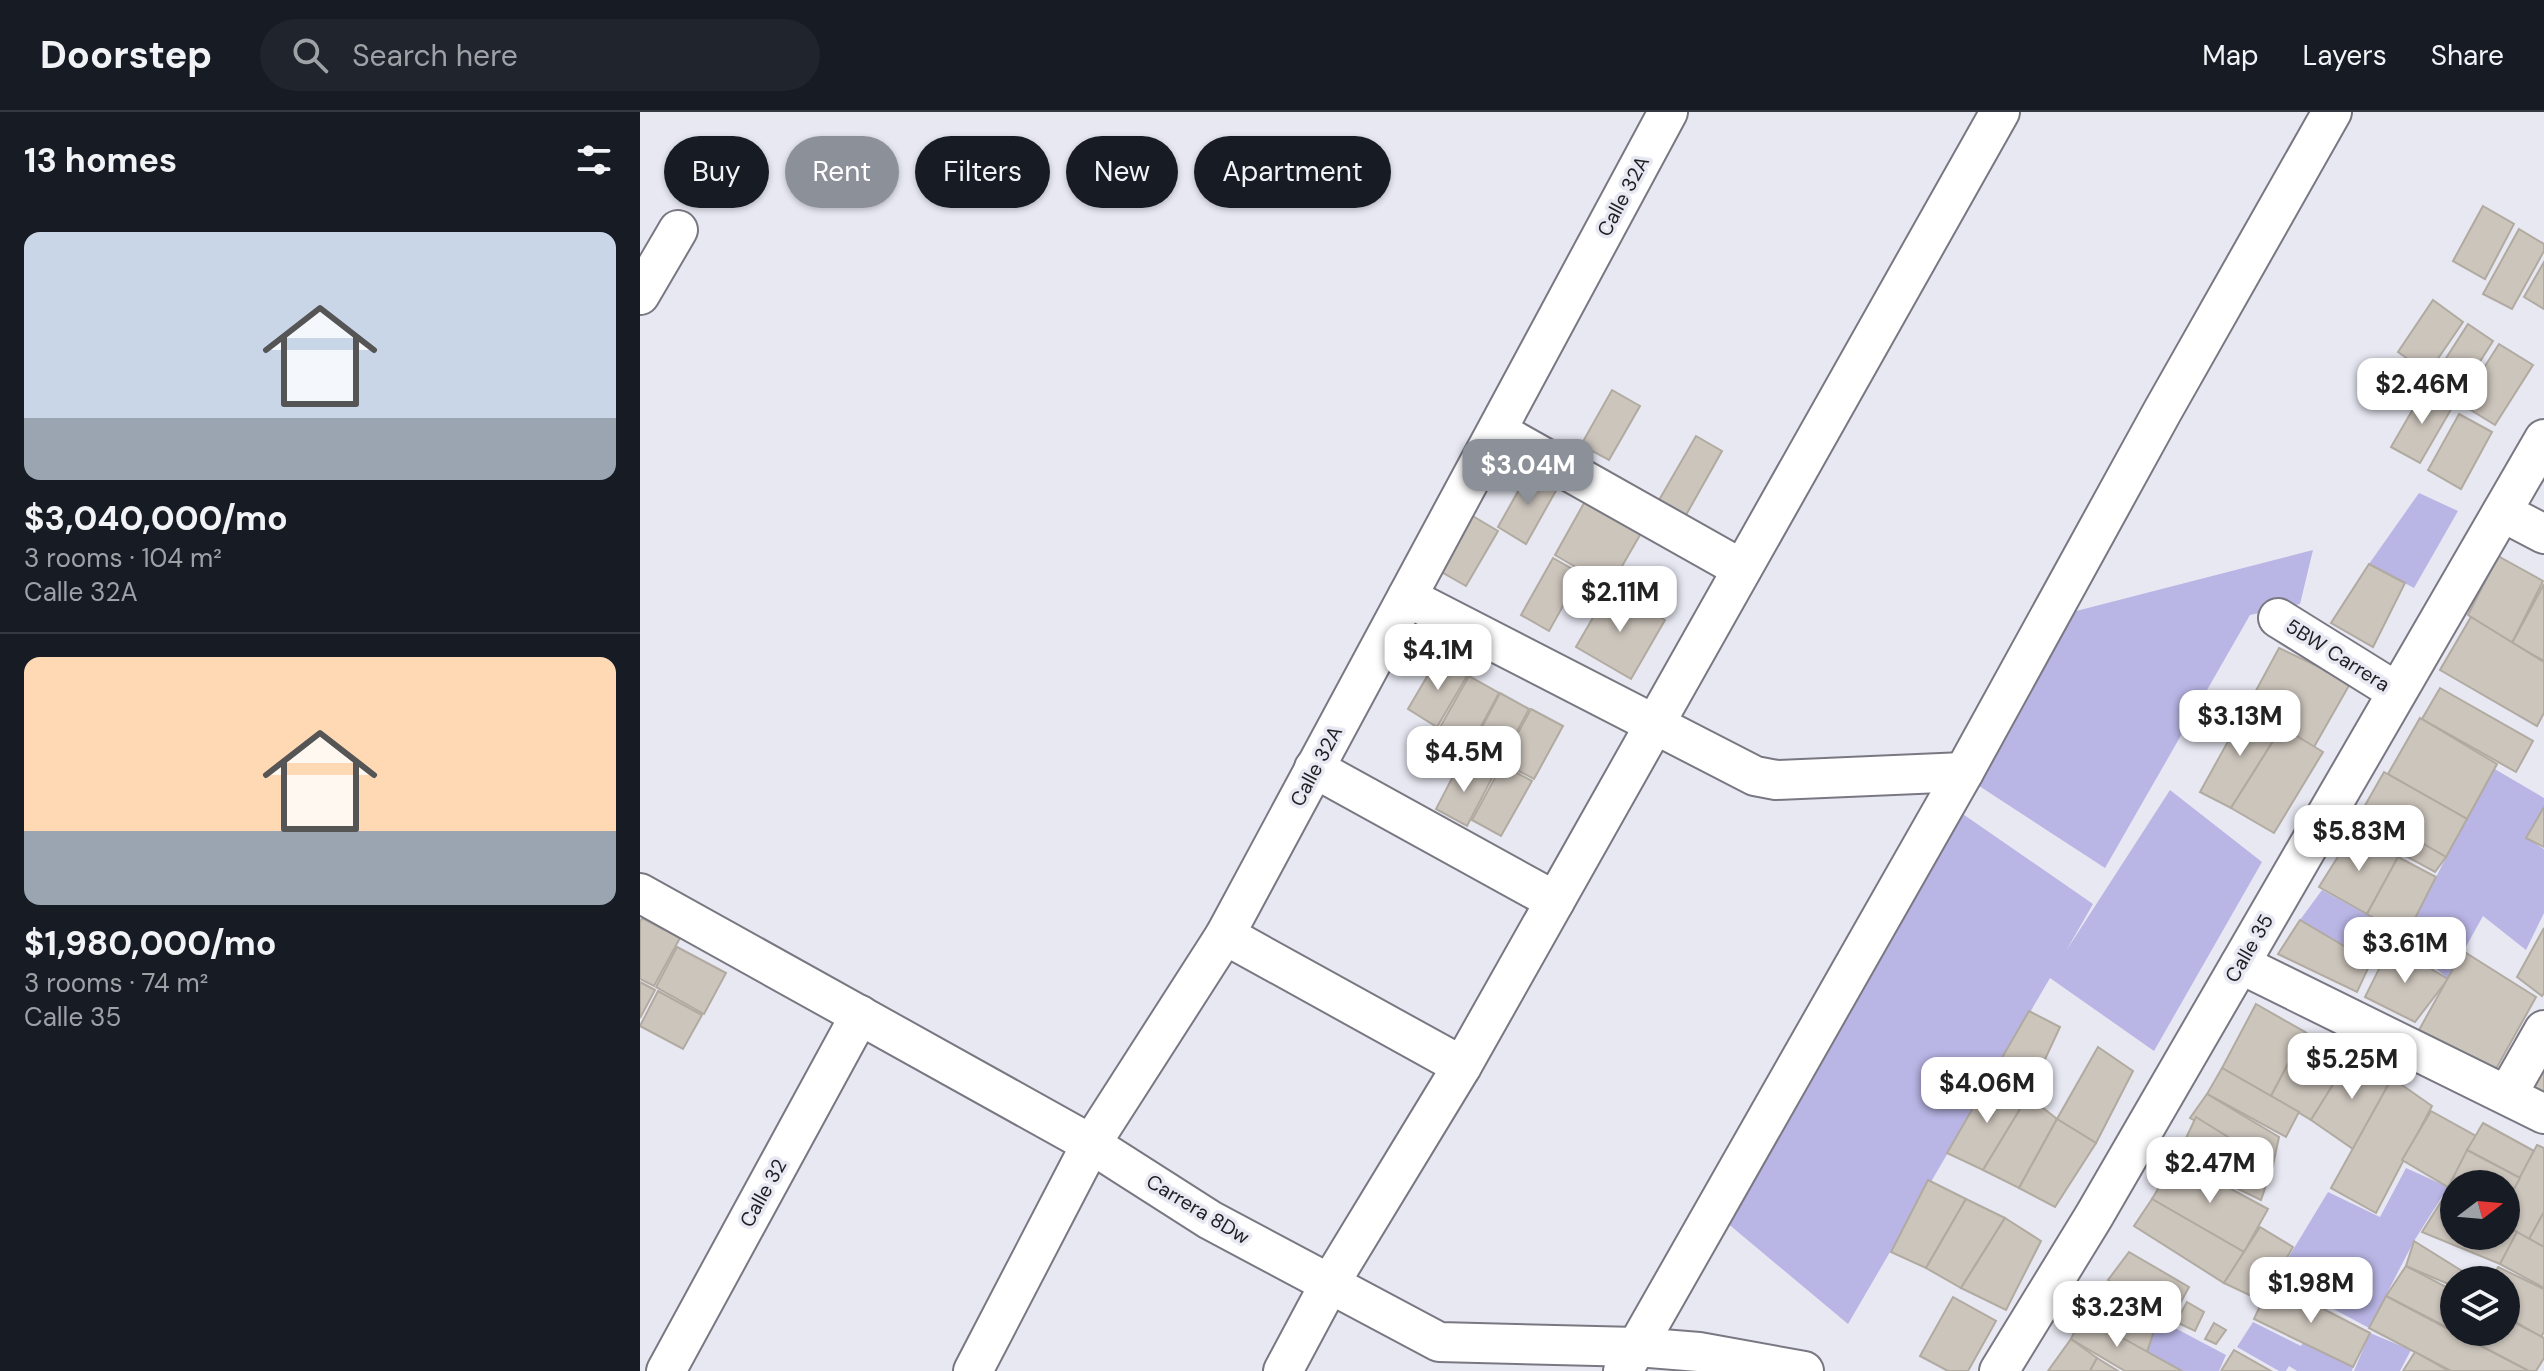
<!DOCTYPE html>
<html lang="en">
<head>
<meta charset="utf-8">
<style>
  :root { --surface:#171b24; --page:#20242c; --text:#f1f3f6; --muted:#9ea1a6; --line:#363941; --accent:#8c9099 }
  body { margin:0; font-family:"DM Sans",sans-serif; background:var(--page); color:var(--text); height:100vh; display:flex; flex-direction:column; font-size:30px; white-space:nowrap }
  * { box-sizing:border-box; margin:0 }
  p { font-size:26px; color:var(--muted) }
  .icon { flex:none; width:44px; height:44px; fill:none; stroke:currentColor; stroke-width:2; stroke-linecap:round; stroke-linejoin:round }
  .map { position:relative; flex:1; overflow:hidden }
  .details { display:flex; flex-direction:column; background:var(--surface); width:640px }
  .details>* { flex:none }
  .top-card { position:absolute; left:24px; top:24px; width:760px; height:72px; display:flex; gap:16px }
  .needle { width:52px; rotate:74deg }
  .controls { position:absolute; left:1800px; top:1058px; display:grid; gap:16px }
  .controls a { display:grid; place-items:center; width:80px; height:80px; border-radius:50%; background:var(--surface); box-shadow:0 2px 6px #0004; font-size:40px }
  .price { position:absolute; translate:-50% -68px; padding:0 18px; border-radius:16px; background:#fff; color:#222; font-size:26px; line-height:52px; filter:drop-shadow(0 2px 4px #0008) }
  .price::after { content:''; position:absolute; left:50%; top:48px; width:24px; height:18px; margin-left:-12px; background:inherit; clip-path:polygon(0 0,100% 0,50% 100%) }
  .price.active { background:var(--accent); color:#fff }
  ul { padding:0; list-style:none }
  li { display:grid; align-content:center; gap:16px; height:424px; padding:0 24px }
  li+li { border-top:2px solid var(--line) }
  li span { display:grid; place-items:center; height:248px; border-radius:16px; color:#555 }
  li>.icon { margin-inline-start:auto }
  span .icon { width:144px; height:144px; fill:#fffc; stroke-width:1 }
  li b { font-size:34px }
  h2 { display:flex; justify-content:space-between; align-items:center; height:96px; padding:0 24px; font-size:34px }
  .chip { padding:0 28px; border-radius:36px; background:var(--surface); box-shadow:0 2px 6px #0004; font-size:28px; line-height:72px }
  .chip.active { background:var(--accent); color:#fff }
  header { display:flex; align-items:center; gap:48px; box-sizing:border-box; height:112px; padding:0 40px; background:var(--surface); border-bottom:2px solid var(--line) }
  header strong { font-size:38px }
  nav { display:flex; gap:44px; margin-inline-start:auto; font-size:28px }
  .search { width:560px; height:72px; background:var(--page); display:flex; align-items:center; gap:20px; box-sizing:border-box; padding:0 28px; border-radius:44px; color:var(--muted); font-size:30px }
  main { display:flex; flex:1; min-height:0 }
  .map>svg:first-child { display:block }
  .green { fill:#b9b5e5 }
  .building { fill:#ccc5bc; stroke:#b1aaa1; stroke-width:2 }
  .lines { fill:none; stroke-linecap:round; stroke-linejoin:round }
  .street-casing { stroke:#797882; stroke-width:42 }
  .street { stroke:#fff; stroke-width:38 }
  .labels { text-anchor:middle; stroke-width:7; stroke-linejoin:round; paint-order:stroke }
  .street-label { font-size:20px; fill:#1f1f23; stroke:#e8e8f3 }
</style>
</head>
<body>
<header>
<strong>Doorstep</strong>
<div class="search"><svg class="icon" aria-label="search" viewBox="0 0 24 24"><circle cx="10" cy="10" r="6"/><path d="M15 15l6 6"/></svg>Search here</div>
<nav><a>Map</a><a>Layers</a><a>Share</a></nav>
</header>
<main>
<section class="details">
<h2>13 homes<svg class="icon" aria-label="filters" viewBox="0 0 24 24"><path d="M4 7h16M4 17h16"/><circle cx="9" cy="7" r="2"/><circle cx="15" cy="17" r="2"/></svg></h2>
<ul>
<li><span style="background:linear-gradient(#c9d6e8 75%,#9aa5b1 0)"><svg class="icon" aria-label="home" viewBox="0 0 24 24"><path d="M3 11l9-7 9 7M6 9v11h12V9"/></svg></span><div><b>$3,040,000/mo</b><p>3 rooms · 104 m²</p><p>Calle 32A</p></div></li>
<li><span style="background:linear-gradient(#ffd9b3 70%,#9aa5b1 0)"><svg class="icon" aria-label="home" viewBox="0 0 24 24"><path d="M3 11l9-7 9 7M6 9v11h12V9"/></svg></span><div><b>$1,980,000/mo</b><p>3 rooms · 74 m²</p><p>Calle 35</p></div></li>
</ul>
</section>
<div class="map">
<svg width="1904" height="1259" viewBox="0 0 1904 1259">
  <rect width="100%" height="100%" fill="#e8e8f3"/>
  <g class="green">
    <polygon points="1779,381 1818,399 1774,476 1729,452"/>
    <polygon points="1673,438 1660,492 1610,503 1465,756 1330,668 1409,506"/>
    <polygon points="1853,656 1904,686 1904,695 1887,726 1904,737 1904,801 1886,838 1843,804 1808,867 1763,828"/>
    <polygon points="1530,678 1622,750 1514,939 1410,866 1208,1212 1086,1110 1317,698 1453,792 1426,839"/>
    <polygon points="1682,778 1755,818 1731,850 1660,808"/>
    <polygon points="1766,1056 1808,1075 1774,1129 1729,1216 1636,1166 1688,1080 1740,1105"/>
    <polygon points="1518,1207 1586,1243 1579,1259 1542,1259 1507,1240"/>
    <polygon points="1613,1210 1661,1234 1665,1227 1713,1255 1712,1259 1657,1259 1649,1254 1646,1259 1639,1259 1597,1235"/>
    <polygon points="1730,1221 1771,1238 1760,1259 1714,1259"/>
  </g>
  <g class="building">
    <polygon points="1843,94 1874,112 1845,167 1813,149"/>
    <polygon points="1879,117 1904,132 1904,139 1872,197 1843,182"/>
    <polygon points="1904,150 1904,197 1884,185"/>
    <polygon points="1793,188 1823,210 1788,261 1758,240"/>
    <polygon points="1828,212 1853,229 1820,281 1794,265"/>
    <polygon points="1859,232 1893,253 1855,313 1821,292"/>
    <polygon points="972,278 1000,294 969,348 941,333"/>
    <polygon points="1784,278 1813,294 1780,351 1751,335"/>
    <polygon points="1819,302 1852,320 1821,377 1788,358"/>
    <polygon points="1056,324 1082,339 1046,403 1019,388"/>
    <polygon points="890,358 918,375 886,432 858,415"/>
    <polygon points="948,384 1004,416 970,475 915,443"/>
    <polygon points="831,403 858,419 826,474 800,459"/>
    <polygon points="1858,444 1903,469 1872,531 1828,503"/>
    <polygon points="913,446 941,462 909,519 881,503"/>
    <polygon points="1729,452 1765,471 1733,535 1691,511"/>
    <polygon points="1904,472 1904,549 1872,531"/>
    <polygon points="970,476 1025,508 991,567 936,535"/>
    <polygon points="1831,505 1904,550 1904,601 1897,614 1800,558"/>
    <polygon points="1639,536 1711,570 1674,635 1606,597"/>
    <polygon points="798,546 827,564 797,615 768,597"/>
    <polygon points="829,564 859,581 831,633 799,617"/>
    <polygon points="1800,576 1893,629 1876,660 1782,607"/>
    <polygon points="860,581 889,597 860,651 831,636"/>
    <polygon points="891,597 923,614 894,667 862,650"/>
    <polygon points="1606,597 1642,615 1591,696 1560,680"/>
    <polygon points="1780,606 1857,652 1827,707 1748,662"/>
    <polygon points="1642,615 1683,640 1634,721 1591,696"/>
    <polygon points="802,633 822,644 812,663 792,653"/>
    <polygon points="821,649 852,666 827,714 796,697"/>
    <polygon points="862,653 892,669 861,724 832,708"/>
    <polygon points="1744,660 1827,707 1806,745 1723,697"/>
    <polygon points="1904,695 1904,735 1886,726"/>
    <polygon points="1723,697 1806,745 1795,760 1715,716"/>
    <polygon points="1714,719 1758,745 1727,802 1679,775"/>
    <polygon points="1758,745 1796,765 1766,824 1727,802"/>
    <polygon points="2,806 40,826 14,874 0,867 0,810"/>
    <polygon points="1660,808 1731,850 1717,880 1638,842"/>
    <polygon points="1904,816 1904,881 1902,884 1877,865"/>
    <polygon points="1751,833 1808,867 1775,910 1725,885"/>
    <polygon points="37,835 86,861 64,902 16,875"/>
    <polygon points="1823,839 1896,885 1856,957 1779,918"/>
    <polygon points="0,870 15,878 0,906"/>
    <polygon points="18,879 62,903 43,937 0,914"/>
    <polygon points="1616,892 1665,920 1631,984 1582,956"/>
    <polygon points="1389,899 1420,915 1388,984 1348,970"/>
    <polygon points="1665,920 1708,949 1671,1008 1631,984"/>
    <polygon points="1904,931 1904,981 1883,971"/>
    <polygon points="1458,935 1493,959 1456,1031 1417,1007"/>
    <polygon points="1712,942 1752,966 1713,1037 1671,1008"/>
    <polygon points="1582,956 1659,1000 1646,1025 1567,982"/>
    <polygon points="1752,966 1792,994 1736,1101 1691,1076"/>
    <polygon points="1348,970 1388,984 1343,1058 1307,1041"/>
    <polygon points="1567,982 1639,1025 1633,1053 1550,1006"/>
    <polygon points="1388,984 1417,1007 1379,1076 1343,1058"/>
    <polygon points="1791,999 1836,1024 1808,1075 1762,1048"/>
    <polygon points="1556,1005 1633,1053 1621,1088 1536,1047"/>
    <polygon points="1417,1007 1456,1031 1415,1095 1379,1076"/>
    <polygon points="1843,1011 1894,1039 1880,1066 1827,1038"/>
    <polygon points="1897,1033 1904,1036 1904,1100 1889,1127 1866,1114 1866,1091"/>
    <polygon points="1827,1038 1880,1066 1867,1090 1866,1072 1827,1072 1813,1066"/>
    <polygon points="1536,1047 1628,1097 1604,1140 1512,1087"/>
    <polygon points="1813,1066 1827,1072 1814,1072 1814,1090 1804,1085"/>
    <polygon points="1288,1068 1326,1087 1286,1156 1251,1140"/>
    <polygon points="1804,1085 1814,1090 1814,1124 1866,1124 1866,1114 1877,1120 1860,1152 1782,1120"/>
    <polygon points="1326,1087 1365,1106 1321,1176 1286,1156"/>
    <polygon points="1512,1087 1604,1140 1584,1171 1494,1114"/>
    <polygon points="1904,1100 1904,1135 1889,1127"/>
    <polygon points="1365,1106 1401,1129 1366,1198 1321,1176"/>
    <polygon points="1620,1115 1653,1135 1622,1189 1584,1171"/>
    <polygon points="1877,1120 1904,1135 1904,1176 1860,1152"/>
    <polygon points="1774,1129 1822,1159 1814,1168 1813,1174 1766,1154"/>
    <polygon points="1489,1140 1549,1175 1532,1206 1468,1168"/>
    <polygon points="1766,1154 1814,1179 1814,1219 1746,1184"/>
    <polygon points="1858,1155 1904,1177 1904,1220 1901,1225 1866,1204 1866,1168 1852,1168"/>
    <polygon points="1631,1170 1730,1221 1713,1255 1614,1207"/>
    <polygon points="1746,1184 1814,1220 1889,1259 1811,1259 1729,1216"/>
    <polygon points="1313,1185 1356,1209 1328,1259 1308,1259 1280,1244"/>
    <polygon points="1474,1185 1518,1207 1507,1240 1459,1213"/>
    <polygon points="1547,1190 1564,1200 1555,1219 1536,1210"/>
    <polygon points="1442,1203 1459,1213 1542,1259 1485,1259 1431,1227"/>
    <polygon points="1866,1206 1904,1226 1904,1246 1896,1259 1889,1259 1815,1220 1866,1220"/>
    <polygon points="1574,1211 1586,1218 1576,1232 1565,1227"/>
    <polygon points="1431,1227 1457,1246 1450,1259 1408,1259"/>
    <polygon points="1594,1238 1631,1259 1581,1259"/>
    <polygon points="1775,1240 1809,1259 1763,1259"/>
    <polygon points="1457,1246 1478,1259 1450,1259"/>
  </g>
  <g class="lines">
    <g class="street-casing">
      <g id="street">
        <polyline points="0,183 38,118"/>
        <polyline points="857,319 1102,457"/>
        <polyline points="1862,400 1904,422"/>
        <polyline points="767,485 1115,664 1136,668 1324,660"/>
        <polyline points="1638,506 1757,580"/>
        <polyline points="674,656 915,789"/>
        <polyline points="0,781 451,1032 570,1108 799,1230 997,1235 1059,1240 1164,1259"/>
        <polyline points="585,823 822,954"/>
        <polyline points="1600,852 1904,1002"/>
        <polyline points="1867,983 1904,918"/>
        <polyline points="26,1259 220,903"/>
        <polyline points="333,1259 451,1032 585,823 1028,0"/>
        <polyline points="643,1259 690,1171 822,954 1360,0"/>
        <polyline points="983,1259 1324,660 1522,300 1692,0"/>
        <polyline points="1359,1259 1454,1104 1904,327"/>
      </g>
    </g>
    <use href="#street" class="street"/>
  </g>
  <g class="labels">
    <g class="street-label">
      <text transform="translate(983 84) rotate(-62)" y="7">Calle 32A</text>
      <text transform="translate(1698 543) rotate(32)" y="7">5BW Carrera</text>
      <text transform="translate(676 654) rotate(-62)" y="7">Calle 32A</text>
      <text transform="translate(1609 836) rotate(-60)" y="7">Calle 35</text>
      <text transform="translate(123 1081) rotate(-61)" y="7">Calle 32</text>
      <text transform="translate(558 1097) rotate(31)" y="7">Carrera 8Dw</text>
    </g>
  </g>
</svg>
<div class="controls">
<a><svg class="needle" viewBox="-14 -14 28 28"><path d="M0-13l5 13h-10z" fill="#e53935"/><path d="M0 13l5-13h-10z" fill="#9ea1a6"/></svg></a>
<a><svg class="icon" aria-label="layers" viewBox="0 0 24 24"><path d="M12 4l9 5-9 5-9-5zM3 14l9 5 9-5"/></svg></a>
</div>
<b class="price" style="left:1782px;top:314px">$2.46M</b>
<b class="price active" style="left:888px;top:395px">$3.04M</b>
<b class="price" style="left:980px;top:522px">$2.11M</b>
<b class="price" style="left:798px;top:580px">$4.1M</b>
<b class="price" style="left:1600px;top:646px">$3.13M</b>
<b class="price" style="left:824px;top:682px">$4.5M</b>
<b class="price" style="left:1719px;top:761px">$5.83M</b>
<b class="price" style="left:1765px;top:873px">$3.61M</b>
<b class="price" style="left:1712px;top:989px">$5.25M</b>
<b class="price" style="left:1347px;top:1013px">$4.06M</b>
<b class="price" style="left:1570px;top:1093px">$2.47M</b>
<b class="price" style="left:1671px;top:1213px">$1.98M</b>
<b class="price" style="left:1477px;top:1237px">$3.23M</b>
<div class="top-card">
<a class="chip">Buy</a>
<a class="chip active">Rent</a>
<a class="chip">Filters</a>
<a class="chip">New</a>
<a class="chip">Apartment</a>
</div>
</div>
</main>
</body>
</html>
